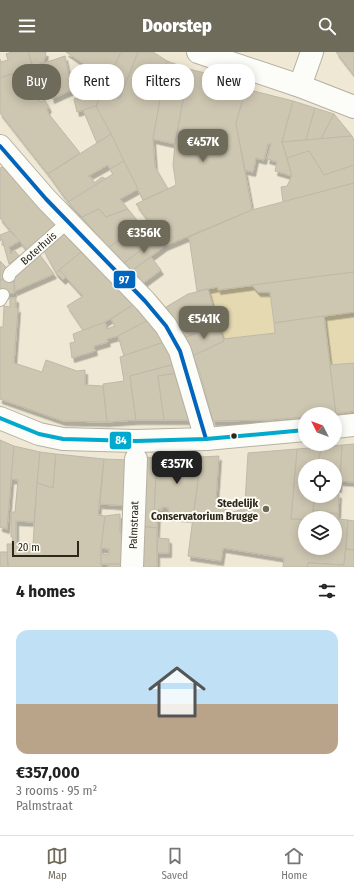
<!DOCTYPE html>
<html lang="en">
<head>
<meta charset="utf-8">
<style>
  :root { --surface:#fff; --page:#f2f2f2; --text:#222; --muted:#767676; --line:#e0e0e0; --accent:#6f6b5a }
  body { margin:0; font-family:"Fira Sans Condensed",sans-serif; background:var(--page); color:var(--text); height:100vh; display:flex; flex-direction:column; font-size:15px; white-space:nowrap }
  * { box-sizing:border-box; margin:0 }
  p { font-size:13px; color:var(--muted) }
  .icon { flex:none; width:22px; height:22px; fill:none; stroke:currentColor; stroke-width:2; stroke-linecap:round; stroke-linejoin:round }
  .map { position:relative; height:515px; overflow:hidden }
  .details { display:flex; flex-direction:column; background:var(--surface); flex:1 }
  .details>* { flex:none }
  .hud { position:absolute; left:12px; top:12px; width:330px; height:36px; display:flex; gap:8px }
  .needle { width:26px; rotate:312deg }
  .tools { position:absolute; left:298px; top:355px; display:grid; gap:8px }
  .tools a { display:grid; place-items:center; width:44px; height:44px; border-radius:50%; background:var(--surface); box-shadow:0 2px 10px #0003; font-size:20px }
  .scale { position:absolute; left:12px; bottom:10px; width:67px; box-sizing:border-box; padding-left:4px; border:2px solid #2b2719; border-top:0; font-size:11px; line-height:14px; white-space:nowrap; color:#2b2719; -webkit-text-stroke:3px #fdfbf4; paint-order:stroke }
  .price { position:absolute; translate:-50% -34px; padding:0 9px; border-radius:8px; background:var(--accent); color:#fff; font-size:13px; line-height:26px; filter:drop-shadow(0 1px 2px #0008) }
  .price::after { content:''; position:absolute; left:50%; top:24px; width:12px; height:9px; margin-left:-6px; background:inherit; clip-path:polygon(0 0,100% 0,50% 100%) }
  .price.on { background:#222; color:#fff }
  ul { padding:0; list-style:none }
  li { display:grid; align-content:center; gap:8px; height:212px; padding:0 16px }
  li span { display:grid; place-items:center; height:124px; border-radius:12px; color:#555 }
  li>.icon { margin-inline-start:auto }
  span .icon { width:72px; height:72px; fill:#fffc; stroke-width:1 }
  li b { font-size:17px }
  h2 { display:flex; justify-content:space-between; align-items:center; height:48px; padding:0 16px; font-size:17px }
  .tag { padding:0 14px; border-radius:16px; background:var(--surface); box-shadow:0 2px 10px #0003; font-size:14px; line-height:36px }
  .tag.on { background:var(--accent); color:#fff }
  header { display:flex; justify-content:space-between; align-items:center; height:52px; padding:0 16px; background:var(--accent); color:#fff; font-size:18px; font-weight:800 }
  .tabs { display:flex; justify-content:space-around; align-items:center; height:56px; border-top:1px solid var(--line); background:var(--surface); font-size:11px; color:var(--muted) }
  .tabs a { display:grid; justify-items:center; gap:2px }
  .tabs .on { color:var(--accent) }
  .map>svg:first-child { display:block }
  .green { fill:#e5d9b1 }
  .building { fill:#cdc6b1; stroke:#beb9a9; filter:url(#shadow) }
  .lines { fill:none; stroke-linecap:round; stroke-linejoin:round }
  .lane-casing { stroke:#b6b1a1; stroke-width:14 }
  .street-casing { stroke:#b6b1a1; stroke-width:24 }
  .lane { stroke:#fcfcf9; stroke-width:12 }
  .street { stroke:#fcfcf9; stroke-width:22 }
  .bus-1-casing { stroke:#fdfbf4; stroke-width:7 }
  .bus-2-casing { stroke:#fdfbf4; stroke-width:7 }
  .bus-1 { stroke:#0065bd; stroke-width:4 }
  .bus-2 { stroke:#00a9ce; stroke-width:4 }
  .bus-dot { fill:#2b2719; stroke:#fdfbf4; stroke-width:1.5 }
  .poi-dot { fill:#6f6b5a; stroke:#fdfbf4; stroke-width:1.5 }
  .labels { text-anchor:middle; stroke-width:4; stroke-linejoin:round; paint-order:stroke }
  .street-label { font-size:11px; fill:#2b2719; stroke:#fdfbf4 }
  .poi-label { font-size:11px; font-weight:bold; fill:#2b2719; stroke:#fdfbf4; text-anchor:end }
  .line-badge { stroke:#fdfbf4; stroke-width:1.5 }
  .badge-label { font-size:11px; text-anchor:middle; font-weight:bold; fill:#fff }
</style>
</head>
<body>
<header><svg class="icon" aria-label="menu" viewBox="0 0 24 24"><path d="M4 6h16M4 12h16M4 18h16"/></svg>Doorstep<svg class="icon" aria-label="search" viewBox="0 0 24 24"><circle cx="10" cy="10" r="6"/><path d="M15 15l6 6"/></svg></header>
<div class="map">
<svg width="354" height="515" viewBox="0 0 354 515">
  <defs>
    <filter id="shadow"><feDropShadow dx="2.5" dy="4.5" stdDeviation="0" flood-color="#0004"/></filter>
  </defs>
  <rect width="100%" height="100%" fill="#eee8d4"/>
  <g class="green">
    <path d="M252,233c5,8 9,8 18,7l5,41 -52,6 -5,-15 7,-2 -4,-13 -7,1 -6,-21 10,-2v3z"/>
    <polygon points="354,260 354,311 330,313 324,264"/>
  </g>
  <g class="building">
    <polygon points="12,0 28,0 33,15 0,26 0,7 1,10 8,8 6,2"/>
    <polygon points="28,0 46,0 44,10 33,15"/>
    <polygon points="66,0 121,0 108,28"/>
    <polygon points="121,0 138,0 120,46 103,38"/>
    <polygon points="138,0 153,0 167,9 153,87 155,115 168,137 143,148 96,54 103,38 120,46"/>
    <polygon points="336,0 354,0 354,23"/>
    <polygon points="65,4 72,38 52,47 44,11"/>
    <polygon points="167,9 189,17 175,92 153,87"/>
    <polygon points="27,17 30,25 33,24 40,41 37,43 40,50 45,48 49,56 47,57 48,61 80,101 48,122 0,61 0,26"/>
    <polygon points="189,17 221,25 246,37 236,71 252,158 165,194 159,184 136,152 176,133 173,113 175,92"/>
    <polygon points="246,37 293,49 282,90 292,124 275,119 277,110 267,107 271,92 268,92 264,108 256,106 253,120 245,118 236,71"/>
    <polygon points="103,38 96,54 77,60 74,47"/>
    <polygon points="293,49 315,56 306,88 282,90"/>
    <polygon points="96,54 111,82 97,91 83,58"/>
    <polygon points="315,56 334,62 321,87 306,88"/>
    <polygon points="334,62 352,84 321,87"/>
    <polygon points="111,82 124,109 110,117 108,113 88,124 91,125 94,131 102,125 106,127 68,150 48,122"/>
    <polygon points="352,84 354,88 354,113 324,123 309,99 287,106 282,90"/>
    <polygon points="309,99 324,123 354,113 354,131 283,150 281,135 287,134 292,124 287,106"/>
    <polygon points="124,109 138,137 120,147 128,157 106,165 99,157 82,165 68,150 113,122 110,117"/>
    <polygon points="3,115 56,173 27,198 0,166 0,116"/>
    <polygon points="354,131 354,220 218,238 218,235 197,239 189,185 252,158"/>
    <polygon points="99,157 106,165 128,157 141,173 108,196 82,165"/>
    <polygon points="138,175 152,190 123,212 108,196"/>
    <polygon points="10,179 20,189 9,195 11,202 15,199 19,204 9,212 2,187 0,189 0,183"/>
    <polygon points="63,181 81,200 56,221 44,199"/>
    <polygon points="159,184 165,194 130,220 123,212"/>
    <polygon points="81,200 133,253 105,270 84,279 67,254 83,244 59,218"/>
    <polygon points="40,203 54,222 15,239 14,226"/>
    <polygon points="151,205 161,218 142,232 130,220"/>
    <polygon points="0,209 6,215 4,218 2,228 0,228"/>
    <polygon points="59,218 66,225 63,228 56,221"/>
    <polygon points="354,220 354,260 274,271 270,240 258,240 252,233"/>
    <polygon points="17,224 14,226 14,241 0,243 0,228 2,228 3,225"/>
    <polygon points="208,237 214,258 221,257 225,270 184,286 178,273 166,255 188,242"/>
    <polygon points="10,246 16,246 16,256 18,256 14,311 42,320 46,308 77,319 85,318 85,333 103,334 107,370 63,369 0,347 0,275 3,275 4,254 10,255"/>
    <polygon points="134,252 150,267 118,284 107,287 108,290 94,294 95,299 72,306 70,291 75,290 73,282 105,270 107,277 115,274 111,267"/>
    <polygon points="324,264 336,362 305,362 305,365 269,368 213,369 199,318 192,304 224,289 223,287 275,281 274,271"/>
    <polygon points="150,267 167,289 124,304 118,284"/>
    <polygon points="218,272 224,289 192,304 184,286"/>
    <polygon points="167,289 175,312 130,324 136,368 107,370 103,332 124,329 120,305"/>
    <polygon points="354,311 354,359 336,362 330,313"/>
    <polygon points="175,312 179,321 158,324 164,368 136,368 130,324"/>
    <polygon points="179,321 193,368 164,368 158,324"/>
    <polygon points="0,388 14,394 7,477 0,475"/>
    <polygon points="354,392 354,430 340,429 342,393"/>
    <polygon points="342,393 339,436 335,436 335,414 318,414 321,395"/>
    <polygon points="14,394 40,400 34,470 16,469 16,492 12,492 13,485 11,485 11,460 15,460 18,428 11,427"/>
    <polygon points="321,395 318,414 305,414 305,444 315,444 312,466 305,466 305,468 291,467 297,397"/>
    <polygon points="297,397 291,467 305,468 305,496 335,496 335,466 312,466 313,458 338,462 338,467 348,468 344,513 308,511 307,515 283,515 284,506 223,496 221,509 188,504 201,405 219,404 216,447 220,448 219,451 224,457 233,460 240,458 245,451 248,401"/>
    <polygon points="40,400 56,402 53,436 37,431"/>
    <polygon points="56,402 104,407 98,463 105,464 101,496 101,515 8,515 7,492 33,492 37,431 53,436"/>
    <polygon points="157,405 154,464 158,463 157,476 139,474 142,406"/>
    <polygon points="157,405 201,405 193,466 168,464 169,456 162,455 162,458 158,457 154,464"/>
    <polygon points="104,407 131,408 130,454 100,452"/>
    <polygon points="335,441 339,442 338,462 313,458 315,444 335,444"/>
    <polygon points="120,462 120,481 128,482 126,512 101,512 101,502 109,503 109,497 101,496 105,464"/>
    <polygon points="348,468 354,469 354,498 346,497"/>
    <polygon points="139,474 157,476 157,515 137,515"/>
    <polygon points="158,486 169,487 169,501 157,501"/>
    <polygon points="346,497 354,498 354,515 307,515 308,511 344,513"/>
    <polygon points="346,497 354,498 354,515 307,515 308,511 344,513"/>
    <polygon points="0,500 7,500 8,515 0,515"/>
    <rect x="108" y="512" width="18" height="3"/>
  </g>
  <g class="lines">
    <g class="lane-casing">
      <g id="lane">
        <path id="s1" d="M9,224l1,-3 50,-44 11,-6"/>
        <polyline points="0,248 3,243"/>
      </g>
    </g>
    <g class="street-casing">
      <g id="street">
        <polyline points="198,0 300,34 354,55"/>
        <polyline points="300,34 312,0"/>
        <polyline points="0,94 46,147 145,249 166,274 180,299 206,387"/>
        <polyline points="0,366 39,382 63,387 136,389 206,387 305,378"/>
        <polyline points="335,375 354,373"/>
        <path id="s2" d="M132,515l4,-108"/>
      </g>
    </g>
    <use href="#lane" class="lane"/>
    <use href="#street" class="street"/>
    <g class="bus-1-casing">
      <polyline id="bus-1" points="0,94 46,147 145,249 166,274 180,299 206,387"/>
    </g>
    <g class="bus-2-casing">
      <polyline id="bus-2" points="0,366 39,382 63,387 136,389 206,387 305,378"/>
    </g>
    <use href="#bus-1" class="bus-1"/>
    <use href="#bus-2" class="bus-2"/>
  </g>
  <circle class="bus-dot" cx="234" cy="384" r="3.5"/>
  <circle class="poi-dot" cx="266" cy="457" r="4"/>
  <g class="labels">
    <g class="street-label">
      <text dy="4" stroke="none"><textPath href="#s1" startOffset="41">Boterhuis</textPath></text>
      <text dy="4" stroke="none"><textPath href="#s2" startOffset="42">Palmstraat</textPath></text>
    </g>
    <g class="poi-label">
      <text x="258" y="455">Stedelijk<tspan x="258" dy="13">Conservatorium Brugge</tspan></text>
    </g>
  </g>
  <g class="line-badge">
    <rect x="113" y="218" width="23" height="19" rx="4" fill="#0065bd"/>
    <rect x="109" y="379" width="23" height="19" rx="4" fill="#00a9ce"/>
  </g>
  <g class="badge-label">
    <text x="124" y="232">97</text>
    <text x="121" y="392">84</text>
  </g>
</svg>
<div class="tools">
<a><svg class="needle" viewBox="-14 -14 28 28"><path d="M0-13l5 13h-10z" fill="#e53935"/><path d="M0 13l5-13h-10z" fill="#767676"/></svg></a>
<a><svg class="icon" aria-label="locate" viewBox="0 0 24 24"><circle cx="12" cy="12" r="6"/><path d="M12 2v4M12 18v4M2 12h4M18 12h4"/></svg></a>
<a><svg class="icon" aria-label="layers" viewBox="0 0 24 24"><path d="M12 4l9 5-9 5-9-5zM3 14l9 5 9-5"/></svg></a>
</div>
<div class="scale">20 m</div>
<b class="price" style="left:203px;top:111px">€457K</b>
<b class="price" style="left:144px;top:202px">€356K</b>
<b class="price" style="left:204px;top:288px">€541K</b>
<b class="price on" style="left:177px;top:433px">€357K</b>
<div class="hud">
<a class="tag on">Buy</a>
<a class="tag">Rent</a>
<a class="tag">Filters</a>
<a class="tag">New</a>
</div>
</div>
<section class="details">
<h2>4 homes<svg class="icon" aria-label="filters" viewBox="0 0 24 24"><path d="M4 7h16M4 17h16"/><circle cx="9" cy="7" r="2"/><circle cx="15" cy="17" r="2"/></svg></h2>
<ul>
<li><span style="background:linear-gradient(#bfe0f5 60%,#b9a48a 0)"><svg class="icon" aria-label="home" viewBox="0 0 24 24"><path d="M3 11l9-7 9 7M6 9v11h12V9"/></svg></span><div><b>€357,000</b><p>3 rooms · 95 m²</p><p>Palmstraat</p></div></li>
</ul>
</section>
<nav class="tabs">
<a class="on"><svg class="icon" aria-label="map" viewBox="0 0 24 24"><path d="M3 6l6-2 6 2 6-2v14l-6 2-6-2-6 2zM9 4v14M15 6v14"/></svg>Map</a>
<a><svg class="icon" aria-label="saved" viewBox="0 0 24 24"><path d="M7 4h10v16l-5-4-5 4z"/></svg>Saved</a>
<a><svg class="icon" aria-label="home" viewBox="0 0 24 24"><path d="M3 11l9-7 9 7M6 9v11h12V9"/></svg>Home</a>
</nav>
</body>
</html>
